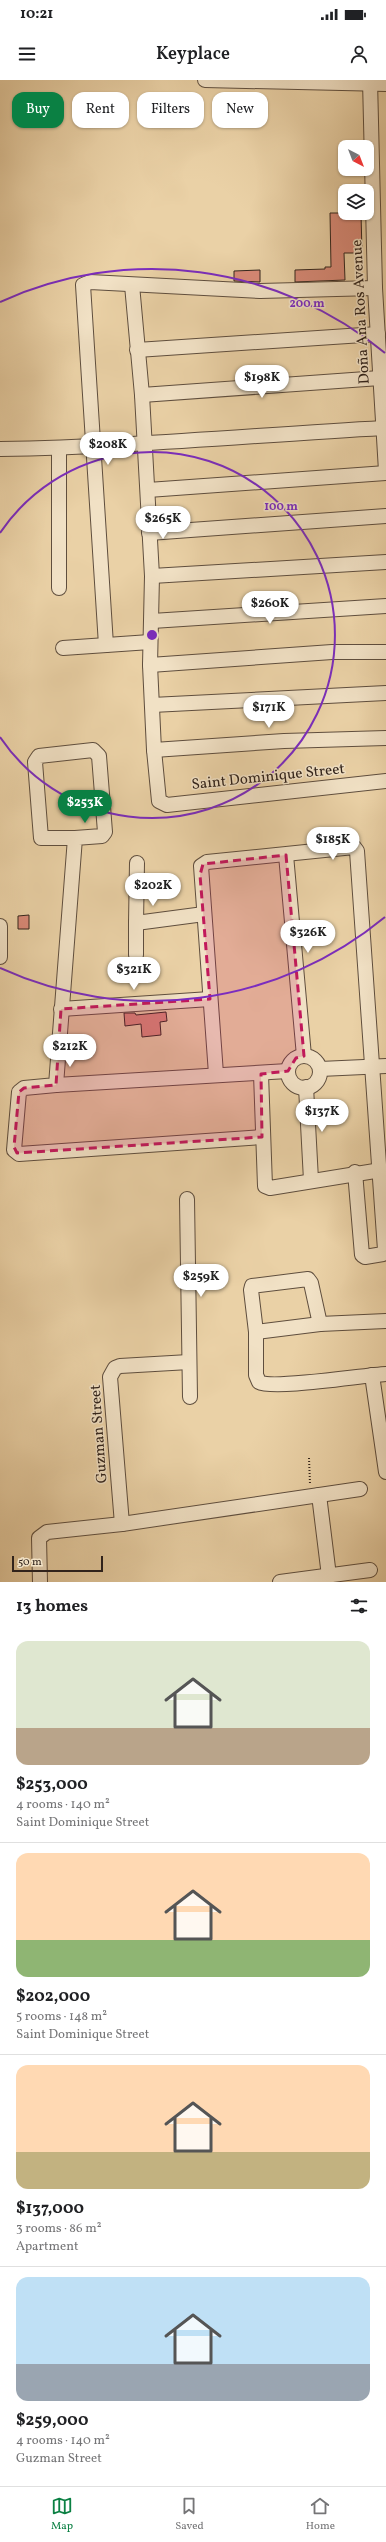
<!DOCTYPE html>
<html lang="en">
<head>
<meta charset="utf-8">
<style>
  :root { --surface:#fff; --page:#f6f6f6; --text:#202124; --muted:#757577; --line:#e0e0e0; --accent:#0b8043 }
  body { margin:0; font-family:Vollkorn,serif; background:var(--page); color:var(--text); height:100vh; display:flex; flex-direction:column; font-size:15px; white-space:nowrap }
  * { box-sizing:border-box; margin:0 }
  p { font-size:13px; color:var(--muted) }
  .icon { flex:none; width:22px; height:22px; fill:none; stroke:currentColor; stroke-width:2; stroke-linecap:round; stroke-linejoin:round }
  .map { position:relative; height:1502px; overflow:hidden }
  .details { display:flex; flex-direction:column; background:var(--surface); flex:1 }
  .details>* { flex:none }
  .top-card { position:absolute; left:12px; top:12px; width:362px; height:36px; display:flex; gap:8px }
  .needle { width:26px; rotate:138deg }
  .tools { position:absolute; left:338px; top:60px; display:grid; gap:8px }
  .tools a { display:grid; place-items:center; width:36px; height:36px; border-radius:8px; background:var(--surface); box-shadow:0 1px 3px #0004; font-size:20px }
  .scale { position:absolute; left:12px; bottom:10px; width:91px; box-sizing:border-box; padding-left:4px; border:2px solid #31231b; border-top:0; font-size:11px; line-height:14px; white-space:nowrap; color:#31231b; -webkit-text-stroke:3px #f1e1c5; paint-order:stroke }
  .price { position:absolute; translate:-50% -34px; padding:0 9px; border-radius:14px; background:#fff; color:#222; font-size:13px; line-height:26px; filter:drop-shadow(0 1px 2px #0008) }
  .price::after { content:''; position:absolute; left:50%; top:24px; width:12px; height:9px; margin-left:-6px; background:inherit; clip-path:polygon(0 0,100% 0,50% 100%) }
  .price.active { background:var(--accent); color:#fff }
  ul { padding:0; list-style:none }
  li { display:grid; align-content:center; gap:8px; height:212px; padding:0 16px }
  li+li { border-top:1px solid var(--line) }
  li span { display:grid; place-items:center; height:124px; border-radius:12px; color:#555 }
  li>.icon { margin-inline-start:auto }
  span .icon { width:72px; height:72px; fill:#fffc; stroke-width:1 }
  li b { font-size:17px }
  h2 { display:flex; justify-content:space-between; align-items:center; height:48px; padding:0 16px; font-size:17px }
  .pill { padding:0 14px; border-radius:12px; background:var(--surface); box-shadow:0 1px 3px #0004; font-size:14px; line-height:36px }
  .pill.active { background:var(--accent); color:#fff }
  .status { display:flex; justify-content:space-between; align-items:center; height:28px; padding:0 20px; background:var(--surface); direction:ltr }
  .status svg { height:11px; fill:currentColor }
  header { display:flex; justify-content:space-between; align-items:center; height:52px; padding:0 16px; background:var(--surface); font-size:18px; font-weight:600 }
  .dock { display:flex; justify-content:space-around; align-items:center; height:56px; border-top:1px solid var(--line); background:var(--surface); font-size:11px; color:var(--muted) }
  .dock a { display:grid; justify-items:center; gap:2px }
  .dock .active { color:var(--accent) }
  .map>svg:first-child { display:block }
  .building { fill:#da8a78; stroke:#31231b }
  .lines { fill:none; stroke-linecap:round; stroke-linejoin:round }
  .street-casing { stroke:#5f4e3e; stroke-width:16 }
  .path { stroke:#31231b; stroke-width:2; stroke-dasharray:1 2; stroke-linecap:butt }
  .street { stroke:#f1e1c5; stroke-width:14 }
  .marked { fill:#c2185b; fill-opacity:0.2; stroke:#c2185b; stroke-width:3; stroke-dasharray:8 5; stroke-linejoin:round }
  .ring { fill:none; stroke:#7b2cbf; stroke-width:2 }
  .labels { text-anchor:middle; stroke-width:3; stroke-linejoin:round; paint-order:stroke }
  .street-label { font-size:15px; fill:#31231b; stroke:#f1e1c5 }
  .centre { fill:#7b2cbf; stroke:#f1e1c5; stroke-width:2 }
  .ring-label { font-size:12px; text-anchor:middle; font-weight:bold; fill:#7b2cbf; stroke:#f1e1c5; stroke-width:3; stroke-linejoin:round; paint-order:stroke }
</style>
</head>
<body>
<div class="status"><b>10:21</b><svg viewBox="0 0 49 12"><path d="M0 12V9h3v3zM5 12V6h3v6zM10 12V3h3v9zM15 12V0h3v12zM26 1h20v11H26zM47 4h2v5h-2z"/></svg></div>
<header><svg class="icon" aria-label="menu" viewBox="0 0 24 24"><path d="M4 6h16M4 12h16M4 18h16"/></svg>Keyplace<svg class="icon" aria-label="person" viewBox="0 0 24 24"><circle cx="12" cy="8" r="4"/><path d="M4 21q1-7 8-7t8 7"/></svg></header>
<div class="map">
<svg width="386" height="1502" viewBox="0 0 386 1502">
  <rect width="100%" height="100%" fill="#ead1a6"/>
  <filter id="stains"><feTurbulence type="fractalNoise" baseFrequency=".005" numOctaves="4"/><feColorMatrix values="0 0 0 0 .2 0 0 0 0 .09 0 0 0 0 .02 0 0 0 .5 -.17"/></filter>
  <radialGradient id="worn" r=".72"><stop offset=".6" stop-color="#630" stop-opacity="0"/><stop offset="1" stop-color="#630" stop-opacity=".3"/></radialGradient>
  <g class="building">
    <polygon points="330,133 361,133 362,173 344,173 345,200 295,202 295,190 325,189 325,187 331,187"/>
    <polygon points="260,190 260,202 234,201 234,191"/>
    <polygon points="29,835 29,849 18,849 18,836"/>
    <polygon points="166,932 167,941 160,942 161,955 142,957 141,944 125,946 124,933 135,933 136,935"/>
  </g>
  <g class="lines">
    <g class="street-casing">
      <g id="street">
        <polyline points="205,0 386,4"/>
        <polyline points="370,0 375,208 386,391"/>
        <polyline points="132,205 142,315 152,496 150,585 154,670 159,721 167,725 386,701"/>
        <polyline points="137,270 378,254"/>
        <polyline points="142,315 380,298"/>
        <polyline points="59,368 59,508"/>
        <path d="M0,369c128,-2 256,-14 383,-21"/>
        <polyline points="148,410 386,393"/>
        <polyline points="149,453 386,436"/>
        <polyline points="152,496 386,482"/>
        <polyline points="152,541 386,526"/>
        <polyline points="106,565 83,205 90,202 260,211 375,208"/>
        <polyline points="63,568 150,562"/>
        <polyline points="150,585 332,572 386,572"/>
        <polyline points="152,625 386,613"/>
        <polyline points="154,670 284,661 386,658"/>
        <polyline points="75,758 102,756 105,752 99,676 93,670 39,676 35,682 41,758 75,758 56,1005 24,1008 19,1012 14,1070 19,1074 262,1057"/>
        <polyline points="286,775 304,976"/>
        <polyline points="137,783 136,843 204,834"/>
        <polyline points="136,843 136,875"/>
        <polyline points="0,846 0,877"/>
        <polyline points="61,929 210,919"/>
        <circle cx="304" cy="992" r="16"/>
        <polyline points="320,989 386,986"/>
        <polyline points="216,994 201,786 207,782 354,767 357,771 385,1170 383,1174 365,1177 362,1175 355,1092"/>
        <polyline points="261,994 265,1106 270,1108 381,1090"/>
        <polyline points="56,1005 288,991"/>
        <polyline points="306,1007 311,1100"/>
        <polyline points="187,1119 190,1317"/>
        <path d="M320,1244l-9,-41 -3,-4 -56,7 -1,4 5,42v43l3,7c14,8 105,-7 127,-8"/>
        <polyline points="256,1252 320,1244 386,1241"/>
        <polyline points="372,1295 386,1392"/>
        <polyline points="319,1415 329,1496"/>
        <polyline points="122,1444 110,1297 115,1288 120,1286 189,1282"/>
        <polyline points="40,1502 39,1458 47,1452 122,1444 360,1409"/>
        <polyline points="280,1502 370,1490"/>
      </g>
    </g>
    <polyline class="path" points="309,1378 310,1404"/>
    <use href="#street" class="street"/>
  </g>
  <path class="marked" d="M286,775l18,201 -8,2 -8,13 -27,3 1,63 -245,16 -3,-6 5,-55 5,-4 32,-3 5,-76 149,-10 -10,-124 3,-11z"/>
  <g class="ring">
    <path d="M0 453A183 183 0 1 1 0 657"/>
    <path d="M385 837A366 366 0 0 1 0 888M0 222A366 366 0 0 1 385 273"/>
  </g>
  <g class="labels">
    <g class="street-label">
      <text transform="translate(360 232) rotate(-93)" y="5">Doña Ana Ros Avenue</text>
      <text transform="translate(268 696) rotate(-6)" y="5">Saint Dominique Street</text>
      <text transform="translate(98 1354) rotate(-94)" y="5">Guzman Street</text>
    </g>
  </g>
  <circle cx="152" cy="555" r="6" class="centre"/>
  <g class="ring-label">
    <text x="307" y="227">200 m</text>
    <text x="281" y="430">100 m</text>
  </g>
  <rect width="100%" height="100%" filter="url(#stains)"/>
  <rect width="100%" height="100%" fill="url(#worn)"/>
</svg>
<div class="tools">
<a><svg class="needle" viewBox="-14 -14 28 28"><path d="M0-13l5 13h-10z" fill="#e53935"/><path d="M0 13l5-13h-10z" fill="#757577"/></svg></a>
<a><svg class="icon" aria-label="layers" viewBox="0 0 24 24"><path d="M12 4l9 5-9 5-9-5zM3 14l9 5 9-5"/></svg></a>
</div>
<div class="scale">50 m</div>
<b class="price" style="left:262px;top:319px">$198K</b>
<b class="price" style="left:108px;top:386px">$208K</b>
<b class="price" style="left:163px;top:460px">$265K</b>
<b class="price" style="left:270px;top:545px">$260K</b>
<b class="price" style="left:269px;top:649px">$171K</b>
<b class="price active" style="left:85px;top:744px">$253K</b>
<b class="price" style="left:333px;top:781px">$185K</b>
<b class="price" style="left:153px;top:827px">$202K</b>
<b class="price" style="left:308px;top:874px">$326K</b>
<b class="price" style="left:134px;top:911px">$321K</b>
<b class="price" style="left:70px;top:988px">$212K</b>
<b class="price" style="left:322px;top:1053px">$137K</b>
<b class="price" style="left:201px;top:1218px">$259K</b>
<div class="top-card">
<a class="pill active">Buy</a>
<a class="pill">Rent</a>
<a class="pill">Filters</a>
<a class="pill">New</a>
</div>
</div>
<section class="details">
<h2>13 homes<svg class="icon" aria-label="filters" viewBox="0 0 24 24"><path d="M4 7h16M4 17h16"/><circle cx="9" cy="7" r="2"/><circle cx="15" cy="17" r="2"/></svg></h2>
<ul>
<li><span style="background:linear-gradient(#dfe7d0 70%,#b9a48a 0)"><svg class="icon" aria-label="home" viewBox="0 0 24 24"><path d="M3 11l9-7 9 7M6 9v11h12V9"/></svg></span><div><b>$253,000</b><p>4 rooms · 140 m²</p><p>Saint Dominique Street</p></div></li>
<li><span style="background:linear-gradient(#ffd9b3 70%,#8fb573 0)"><svg class="icon" aria-label="home" viewBox="0 0 24 24"><path d="M3 11l9-7 9 7M6 9v11h12V9"/></svg></span><div><b>$202,000</b><p>5 rooms · 148 m²</p><p>Saint Dominique Street</p></div></li>
<li><span style="background:linear-gradient(#ffd9b3 70%,#c2b280 0)"><svg class="icon" aria-label="home" viewBox="0 0 24 24"><path d="M3 11l9-7 9 7M6 9v11h12V9"/></svg></span><div><b>$137,000</b><p>3 rooms · 86 m²</p><p>Apartment</p></div></li>
<li><span style="background:linear-gradient(#bfe0f5 70%,#9aa5b1 0)"><svg class="icon" aria-label="home" viewBox="0 0 24 24"><path d="M3 11l9-7 9 7M6 9v11h12V9"/></svg></span><div><b>$259,000</b><p>4 rooms · 140 m²</p><p>Guzman Street</p></div></li>
</ul>
</section>
<nav class="dock">
<a class="active"><svg class="icon" aria-label="map" viewBox="0 0 24 24"><path d="M3 6l6-2 6 2 6-2v14l-6 2-6-2-6 2zM9 4v14M15 6v14"/></svg>Map</a>
<a><svg class="icon" aria-label="saved" viewBox="0 0 24 24"><path d="M7 4h10v16l-5-4-5 4z"/></svg>Saved</a>
<a><svg class="icon" aria-label="home" viewBox="0 0 24 24"><path d="M3 11l9-7 9 7M6 9v11h12V9"/></svg>Home</a>
</nav>
</body>
</html>
